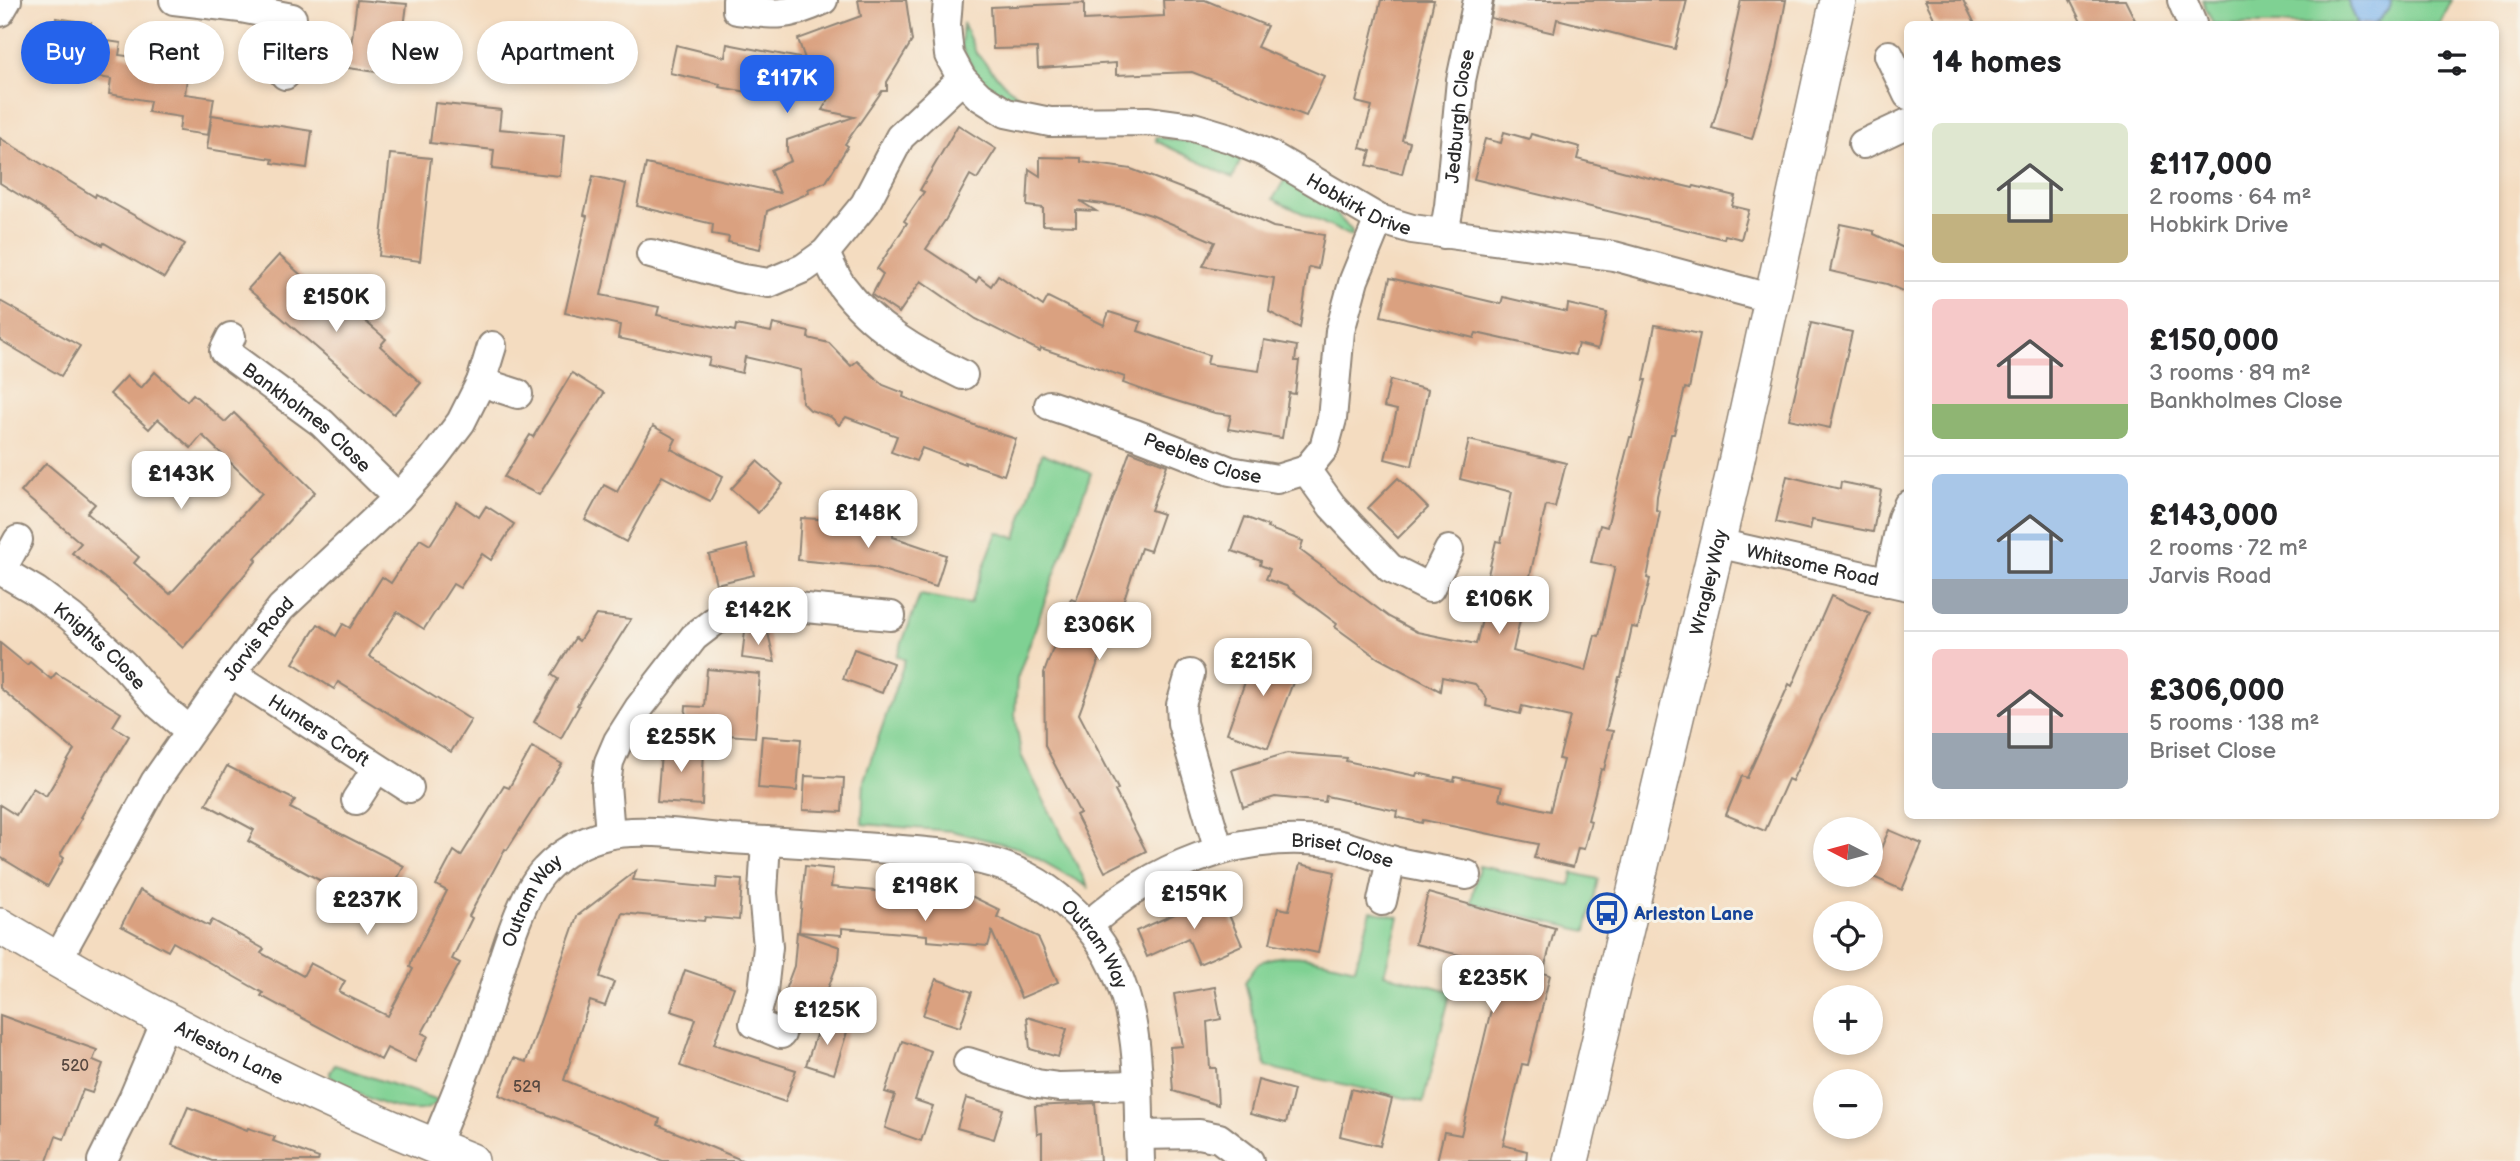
<!DOCTYPE html>
<html lang="en">
<head>
<meta charset="utf-8">
<style>
  :root { --surface:#fff; --page:#f2f2f2; --text:#202124; --muted:#757577; --line:#e0e0e0; --accent:#2563eb }
  body { margin:0; font-family:"Balsamiq Sans",sans-serif; background:var(--page); color:var(--text); height:100vh; display:flex; flex-direction:column; font-size:26px; white-space:nowrap }
  * { box-sizing:border-box; margin:0 }
  p { font-size:23px; color:var(--muted) }
  .icon { flex:none; width:38px; height:38px; fill:none; stroke:currentColor; stroke-width:2; stroke-linecap:round; stroke-linejoin:round }
  .map { position:relative; flex:1; overflow:hidden }
  .drawer { position:absolute; left:1904px; top:21px; width:595px; height:798px; display:flex; flex-direction:column; background:var(--surface); border-radius:10px; box-shadow:0 4px 10px #0003 }
  .drawer>* { flex:none }
  .banner { position:absolute; left:21px; top:21px; width:665px; height:63px; display:flex; gap:14px }
  .needle { width:46px; rotate:276deg }
  .fabs { position:absolute; left:1813px; top:817px; display:grid; gap:14px }
  .fabs a { display:grid; place-items:center; width:70px; height:70px; border-radius:50%; background:var(--surface); box-shadow:0 4px 10px #0003; font-size:35px }
  .price { position:absolute; translate:-50% -60px; padding:0 16px; border-radius:14px; background:#fff; color:#222; font-size:23px; line-height:46px; filter:drop-shadow(0 2px 4px #0008) }
  .price::after { content:''; position:absolute; left:50%; top:42px; width:21px; height:16px; margin-left:-10px; background:inherit; clip-path:polygon(0 0,100% 0,50% 100%) }
  .price.selected { background:var(--accent); color:#fff }
  ul { padding:0; list-style:none }
  li { display:flex; align-items:center; gap:21px; height:175px; padding:0 28px }
  li+li { border-top:2px solid var(--line) }
  li span { display:grid; place-items:center; flex:none; width:196px; height:140px; border-radius:10px; color:#555 }
  li>.icon { margin-inline-start:auto }
  span .icon { width:84px; height:84px; fill:#fffc; stroke-width:1 }
  li b { font-size:30px }
  h2 { display:flex; justify-content:space-between; align-items:center; height:84px; padding:0 28px; font-size:30px }
  .chip { padding:0 24px; border-radius:32px; background:var(--surface); box-shadow:0 4px 10px #0003; font-size:24px; line-height:63px }
  .chip.selected { background:var(--accent); color:#fff }
  .map>svg:first-child { display:block }
  .green { fill:#7fd193; stroke:#557e5f; stroke-width:2 }
  .water { fill:#80b7ef; stroke:#56718d; stroke-width:2 }
  .building { fill:#daa180 }
  .lines { fill:none; stroke-linecap:round; stroke-linejoin:round }
  .minor-casing { stroke:#908476; stroke-width:32 }
  .tertiary-casing { stroke:#908476; stroke-width:38 }
  .minor { stroke:#fff; stroke-width:28 }
  .tertiary { stroke:#fff; stroke-width:35 }
  .labels { text-anchor:middle; stroke-width:6; stroke-linejoin:round; paint-order:stroke }
  .number-label { font-size:16px; fill:#574840 }
  .street-label { font-size:19px; fill:#2b2b2b; stroke:#f7f3e8 }
  .transit-label { font-size:19px; font-weight:bold; fill:#164399; stroke:#f7f3e8; text-anchor:start }
</style>
</head>
<body>
<div class="map">
<svg width="2520" height="1161" viewBox="0 0 2520 1161">
  <rect width="100%" height="100%" fill="#f7f3e8"/>
  <filter id="ink" filterUnits="userSpaceOnUse"><feTurbulence type="fractalNoise" baseFrequency=".0143" numOctaves="2"/><feDisplacementMap in="SourceGraphic" scale="14" xChannelSelector="R" yChannelSelector="G"/><feConvolveMatrix kernelMatrix="1 2 1 2 8 2 1 2 1" color-interpolation-filters="sRGB"/></filter>
  <filter id="wash" filterUnits="userSpaceOnUse"><feTurbulence type="fractalNoise" baseFrequency=".00686" numOctaves="4" result="noise"/><feDisplacementMap in="SourceGraphic" scale="28" xChannelSelector="R" yChannelSelector="G"/><feGaussianBlur stdDeviation="1.57" result="paint"/><feColorMatrix in="noise" values="0 0 0 0 0 0 0 0 0 0 0 0 0 0 0 0 0 1.4 0 .05"/><feComposite in="paint" operator="in"/></filter>
  <g filter="url(#wash)">
    <rect width="100%" height="100%" fill="#f4dcc0"/>
    <g class="green">
      <polygon points="2202,0 2347,0 2358,24 2213,24"/>
      <polygon points="2391,0 2452,0 2440,24 2375,24 2388,10"/>
      <polygon points="963,23 976,53 1004,84 1024,100 1023,102 995,91 976,74 961,46"/>
      <polygon points="1156,137 1198,143 1242,157 1233,178 1156,141"/>
      <polygon points="1285,179 1325,202 1352,231 1352,237 1273,199"/>
      <polygon points="1042,453 1091,473 1017,679 1015,714 1021,755 1088,887 1019,848 952,831 862,824 864,780 905,660 897,656 920,595 970,604 997,532 1016,538"/>
      <polygon points="1479,866 1570,885 1573,873 1598,879 1586,931 1471,903"/>
      <path d="M1371,911l28,6 -15,57 67,17 -28,111 -157,-35 -21,-85c4,-5 8,-14 13,-18 25,-17 70,-2 97,4z"/>
      <path d="M335,1065l106,36c-5,3 -10,6 -15,8 -28,7 -75,-17 -96,-33v-5z"/>
    </g>
    <polygon class="water" points="2347,0 2391,0 2388,10 2375,24 2358,24"/>
    <g id="blocks">
      <g class="building">
        <polygon points="357,0 407,4 398,75 348,68"/>
        <polygon points="858,0 906,0 912,41 887,82 887,91 882,91 845,144 848,146 826,182 808,189 809,193 767,211 760,249 728,242 729,237 712,234 713,224 637,206 646,164 780,193 770,170 791,161 787,151 787,140 854,117 822,110 830,97 773,85 771,96 719,87 720,84 670,73 676,45 725,57 727,44 805,59 798,39 861,16"/>
        <polygon points="1163,0 1205,0 1267,26 1257,47 1324,76 1306,116 1192,72 1116,75 1116,63 1038,68 1037,48 993,49 991,7 1084,3 1084,20 1164,16"/>
        <polygon points="1381,0 1434,0 1402,140 1410,142 1402,174 1367,165 1371,151 1360,148 1372,106 1356,102"/>
        <polygon points="1494,0 1687,0 1675,49 1557,19 1554,33 1491,18"/>
        <polygon points="1741,0 1786,0 1777,49 1752,139 1712,128 1726,79 1724,79"/>
        <polygon points="1925,0 1963,0 1975,24 1937,24"/>
        <polygon points="2070,0 2125,0 2137,24 2082,24"/>
        <polygon points="56,18 91,23 88,38 121,43 119,55 148,59 146,72 187,78 185,94 214,98 208,135 179,131 181,117 148,112 150,101 109,94 111,79 81,74 83,60 50,54"/>
        <polygon points="435,103 501,110 499,129 564,135 560,176 492,169 494,150 430,143"/>
        <polygon points="212,115 312,131 307,168 272,163 273,159 207,149"/>
        <polygon points="958,125 996,149 977,179 970,175 946,219 926,249 976,282 979,277 991,286 998,275 1043,306 1048,297 1104,325 1109,312 1141,322 1138,331 1209,355 1207,364 1259,371 1264,340 1297,346 1295,361 1299,361 1295,394 1289,393 1282,438 1228,429 1231,415 1215,413 1154,394 1123,383 1125,377 1041,348 1040,351 976,319 921,281 899,313 872,295 883,274 877,269 907,223 904,221 924,192 920,190"/>
        <polygon points="1504,132 1529,139 1531,134 1580,147 1577,159 1641,176 1693,188 1694,186 1735,196 1732,206 1749,210 1741,239 1725,235 1724,239 1474,179 1485,139 1501,143"/>
        <polygon points="0,138 95,197 96,194 185,244 164,278 104,243 103,245 74,229 0,183"/>
        <polygon points="390,154 431,158 420,261 379,256"/>
        <polygon points="1040,157 1081,158 1081,162 1131,169 1230,207 1273,227 1324,235 1318,269 1309,267 1300,328 1269,312 1274,278 1203,266 1215,242 1151,215 1125,207 1080,201 1096,211 1076,210 1076,226 1043,225 1043,208 1027,206 1029,169 1040,176"/>
        <polygon points="593,176 626,184 601,295 659,307 657,315 735,331 736,325 771,332 773,324 809,332 808,338 829,343 851,366 857,361 883,385 904,393 903,397 979,427 1016,439 1004,475 965,462 965,464 922,448 916,461 891,452 897,436 846,417 839,425 831,417 810,410 802,402 801,370 745,357 742,373 708,365 710,358 618,338 620,325 565,313 587,216 584,215"/>
        <polygon points="1840,224 1874,231 1874,234 1908,250 1908,293 1887,284 1830,271"/>
        <polygon points="279,255 338,309 344,303 386,339 380,346 421,383 394,414 248,289"/>
        <polygon points="1390,278 1501,304 1503,297 1567,312 1568,304 1607,313 1598,349 1578,344 1575,355 1476,333 1474,338 1381,316"/>
        <polygon points="0,301 80,346 61,376 0,340"/>
        <polygon points="1811,323 1852,332 1830,428 1789,419"/>
        <polygon points="1655,325 1700,334 1689,389 1685,388 1674,434 1671,434 1657,496 1656,510 1660,511 1647,578 1650,579 1638,628 1632,627 1621,677 1619,677 1606,730 1613,731 1604,770 1601,769 1588,820 1591,821 1584,849 1578,848 1573,867 1534,858 1538,844 1423,820 1422,823 1396,817 1397,811 1326,796 1325,802 1275,797 1243,807 1232,770 1287,753 1347,758 1346,761 1416,776 1417,773 1454,781 1455,777 1502,787 1499,799 1550,811 1563,760 1559,759 1570,717 1522,706 1520,714 1486,706 1487,699 1475,684 1442,677 1440,691 1378,658 1335,627 1337,624 1286,586 1266,579 1270,569 1260,565 1261,561 1232,551 1245,517 1268,526 1267,528 1303,541 1300,550 1389,617 1417,632 1476,644 1491,583 1486,583 1496,541 1501,542 1512,492 1460,479 1469,440 1566,463 1555,507 1546,505 1513,651 1586,671 1595,635 1599,636 1615,567 1591,562 1600,525 1607,527 1630,437 1632,437 1646,380 1644,380"/>
        <polygon points="155,372 187,401 193,394 225,422 234,413 315,492 255,558 257,560 183,648 115,586 72,553 81,543 21,492 46,463 95,504 87,513 139,557 134,563 170,594 262,493 202,435 191,448 158,419 149,429 110,394 127,376 141,388"/>
        <polygon points="572,373 604,393 539,495 504,477 530,435 533,437"/>
        <polygon points="1390,380 1428,390 1412,466 1385,459 1397,410 1384,407"/>
        <polygon points="653,426 676,439 671,449 723,476 710,501 662,476 626,542 585,520 604,485 617,492"/>
        <polygon points="1130,451 1167,465 1151,510 1163,514 1150,551 1141,548 1119,614 1116,613 1079,714 1118,789 1115,791 1146,851 1105,872 1076,815 1080,813 1045,746 1044,673 1071,599 1076,601"/>
        <polygon points="757,461 783,484 758,513 731,489"/>
        <polygon points="1787,476 1840,489 1841,482 1881,490 1873,532 1812,520 1810,530 1776,522"/>
        <polygon points="1398,478 1428,508 1398,538 1368,508"/>
        <polygon points="457,502 479,517 486,506 514,524 491,560 482,554 460,588 453,584 424,629 397,612 369,656 471,720 451,752 338,682 334,689 293,663 318,624 336,636 343,624 350,628 382,577 391,583 420,539 430,545"/>
        <polygon points="801,518 835,520 834,527 893,530 893,537 946,555 936,587 873,567 798,560"/>
        <polygon points="747,545 754,575 716,584 709,555"/>
        <polygon points="1831,596 1870,613 1792,781 1788,779 1765,831 1726,815 1742,776 1747,778 1789,684 1792,686"/>
        <polygon points="596,615 631,619 577,705 579,706 561,738 534,722 558,679 552,675 575,638 579,641"/>
        <polygon points="745,631 768,633 775,662 742,658"/>
        <polygon points="0,643 27,665 30,662 51,679 56,673 121,713 113,726 129,736 80,817 82,818 60,855 64,858 48,886 0,857 0,805 16,815 33,788 46,796 74,750 0,688"/>
        <polygon points="1257,648 1300,664 1268,748 1227,733"/>
        <polygon points="854,649 893,663 882,693 843,679"/>
        <polygon points="707,669 760,674 755,737 684,732 686,706 704,707"/>
        <polygon points="762,736 801,739 797,791 758,788"/>
        <polygon points="662,742 704,745 702,805 657,802"/>
        <polygon points="532,747 562,764 507,850 505,849 469,916 472,918 452,959 460,963 422,1033 428,1036 415,1062 387,1048 381,1060 261,996 263,993 173,942 168,951 121,926 140,890 209,926 212,920 264,949 261,953 303,976 310,963 345,981 339,992 388,1016 413,969 410,967 412,959 447,891 436,885 454,851 461,856 504,786 509,788"/>
        <polygon points="227,766 295,800 290,808 404,866 381,910 341,892 248,841 254,830 206,804"/>
        <polygon points="805,776 844,778 842,812 803,810"/>
        <polygon points="1889,830 1922,844 1902,890 1869,875"/>
        <polygon points="1300,864 1335,872 1318,953 1270,943 1278,908 1289,910"/>
        <polygon points="805,866 833,869 831,887 930,896 931,889 961,891 1000,910 997,917 1038,937 1058,982 1021,998 992,932 988,946 927,941 927,935 842,928 842,935 799,932"/>
        <polygon points="636,871 633,880 716,888 717,878 742,880 739,920 705,917 704,921 622,913 600,977 614,982 605,1006 590,1001 564,1080 660,1119 658,1125 744,1161 663,1161 499,1095 514,1058 526,1062 577,916"/>
        <polygon points="1428,893 1555,928 1543,973 1550,975 1528,1065 1522,1064 1503,1145 1527,1151 1526,1161 1437,1161 1444,1132 1461,1135 1499,976 1485,972 1488,962 1415,944"/>
        <polygon points="1220,894 1242,945 1199,964 1188,938 1147,957 1136,931"/>
        <polygon points="797,932 840,947 839,959 822,1004 785,990 794,966"/>
        <polygon points="685,970 734,987 714,1044 796,1070 785,1102 680,1066 696,1019 671,1011"/>
        <polygon points="936,979 972,992 960,1027 923,1015"/>
        <polygon points="1215,987 1221,1019 1207,1022 1210,1068 1216,1068 1218,1105 1173,1091 1170,1047 1183,1046 1174,994"/>
        <polygon points="0,1015 97,1050 93,1060 103,1064 92,1093 83,1090 64,1139 56,1136 47,1161 0,1161"/>
        <polygon points="1027,1017 1067,1029 1058,1057 1030,1049"/>
        <polygon points="821,1020 848,1029 834,1074 806,1065"/>
        <polygon points="902,1041 931,1051 915,1100 933,1106 921,1141 885,1128 895,1095 885,1092"/>
        <polygon points="1258,1080 1294,1090 1286,1123 1250,1114"/>
        <polygon points="1351,1089 1392,1099 1380,1146 1340,1136"/>
        <polygon points="966,1098 1003,1109 994,1139 957,1128"/>
        <polygon points="1095,1103 1100,1161 1042,1161 1042,1133 1037,1134 1035,1106"/>
        <polygon points="188,1107 247,1130 248,1128 275,1137 273,1141 319,1158 318,1161 212,1161 172,1145"/>
      </g>
    </g>
  </g>
  <g filter="url(#ink)">
    <use href="#blocks" fill-opacity="0" stroke="#908476" stroke-width="2"/>
    <g class="lines">
      <g class="minor-casing">
        <g id="minor">
          <polyline points="174,0 241,8 292,18 285,75"/>
          <path d="M737,0v10c37,5 51,7 86,-10"/>
          <path id="s1" d="M948,0l-2,25 3,30 13,24 17,17 27,17 44,9 99,-1 44,6 40,12 35,15 111,65 33,10 202,27 159,43"/>
          <polyline points="2182,0 2192,24"/>
          <polyline points="0,12 7,0"/>
          <polyline points="1889,55 1908,95"/>
          <polyline points="1863,144 1908,123"/>
          <path id="s2" d="M1444,234l5,-28 12,-126 17,-80"/>
          <path d="M825,253c5,11 10,24 17,33 30,41 75,67 121,89"/>
          <polyline points="651,254 738,278 769,283 804,268 825,253 865,204 900,137 962,79"/>
          <path id="s3" d="M231,337l-7,14 98,72 76,75"/>
          <polyline points="481,382 518,394"/>
          <path id="s4" d="M1049,405l86,29 95,37 47,8 29,-9 18,-22 8,-29 8,-88 14,-51 25,-61"/>
          <polyline points="1306,470 1332,506 1390,568 1430,588 1449,550"/>
          <path id="s5" d="M1717,543l191,43"/>
          <path id="s6" d="M0,570l36,21 35,26 53,48 34,39 32,27"/>
          <polyline points="1,571 18,540"/>
          <polyline points="1888,582 1902,518 1908,505"/>
          <path id="s7" d="M231,673l178,115"/>
          <polyline points="1190,674 1181,705 1182,723 1219,851"/>
          <polyline points="356,800 377,768"/>
          <polyline points="610,834 606,784 609,762 618,741 639,708 694,637 716,620 751,609 795,607 891,616"/>
          <polyline points="766,841 763,893 768,947 763,991 754,1023 781,1034"/>
          <polyline points="1382,901 1391,860"/>
          <path id="s8" d="M1088,926c62,-58 152,-96 239,-84 21,3 41,12 62,18 25,6 52,10 78,15"/>
          <path id="s9" d="M57,960l98,-178 76,-109 50,-65 117,-110 35,-39 28,-37 20,-40 11,-36"/>
          <polyline points="968,1062 1037,1084 1059,1087 1137,1085"/>
          <polyline points="1139,1135 1199,1134 1219,1138 1249,1161"/>
          <path id="s10" d="M434,1147c16,-38 32,-77 46,-115 15,-42 36,-133 65,-162 16,-17 39,-30 62,-35 34,-8 89,1 124,4 52,3 105,6 157,10 39,3 80,5 117,18 31,11 60,33 82,58 58,68 50,153 53,236"/>
          <polyline points="102,1161 133,1099 166,1021"/>
        </g>
      </g>
      <g class="tertiary-casing">
        <g id="tertiary">
          <path id="s11" d="M0,926c150,90 307,170 471,235"/>
          <path id="s12" d="M1571,1161l163,-689 104,-472"/>
        </g>
      </g>
      <use href="#minor" class="minor"/>
      <use href="#tertiary" class="tertiary"/>
    </g>
  </g>
  <defs>
    <g id="bus-ring" transform="scale(2.0125)"><circle r="9.5" fill="#f7f3e8" stroke="#1a4fb4" stroke-width="1.5"/><path d="M-5-6H5V4H4V6H2V4H-2V6H-4V4H-5ZM-3.5-4V0h7V-4ZM-3.5 1.2v1.5H-2V1.2ZM2 1.2v1.5H3.5V1.2Z" fill="#1a4fb4"/></g>
  </defs>
  <g fill-rule="evenodd">
    <use href="#bus-ring" x="1607" y="913"/>
  </g>
  <g class="labels">
    <g class="number-label">
      <text x="75" y="1071">520</text>
      <text x="527" y="1092">529</text>
    </g>
    <g class="street-label">
      <text dy="7" stroke="none"><textPath href="#s2" startOffset="119">Jedburgh Close</textPath></text>
      <text dy="7" stroke="none"><textPath href="#s1" startOffset="511">Hobkirk Drive</textPath></text>
      <text dy="7" stroke="none"><textPath href="#s3" startOffset="122">Bankholmes Close</textPath></text>
      <text dy="7" stroke="none"><textPath href="#s4" startOffset="163">Peebles Close</textPath></text>
      <text dy="7" stroke="none"><textPath href="#s5" startOffset="98">Whitsome Road</textPath></text>
      <text dy="7" stroke="none"><textPath href="#s12" startOffset="595">Wragley Way</textPath></text>
      <text dy="7" stroke="none"><textPath href="#s9" startOffset="380">Jarvis Road</textPath></text>
      <text dy="7" stroke="none"><textPath href="#s6" startOffset="126">Knights Close</textPath></text>
      <text dy="7" stroke="none"><textPath href="#s7" startOffset="105">Hunters Croft</textPath></text>
      <text dy="7" stroke="none"><textPath href="#s8" startOffset="278">Briset Close</textPath></text>
      <text dy="7" stroke="none"><textPath href="#s10" startOffset="266">Outram Way</textPath></text>
      <text dy="7" stroke="none"><textPath href="#s10" startOffset="894">Outram Way</textPath></text>
      <text dy="7" stroke="none"><textPath href="#s11" startOffset="262">Arleston Lane</textPath></text>
    </g>
    <g class="transit-label">
      <text x="1634" y="920">Arleston Lane</text>
    </g>
  </g>
</svg>
<div class="fabs">
<a><svg class="needle" viewBox="-14 -14 28 28"><path d="M0-13l5 13h-10z" fill="#e53935"/><path d="M0 13l5-13h-10z" fill="#757577"/></svg></a>
<a><svg class="icon" aria-label="locate" viewBox="0 0 24 24"><circle cx="12" cy="12" r="6"/><path d="M12 2v4M12 18v4M2 12h4M18 12h4"/></svg></a>
<a>+</a>
<a>−</a>
</div>
<b class="price selected" style="left:787px;top:115px">£117K</b>
<b class="price" style="left:336px;top:334px">£150K</b>
<b class="price" style="left:181px;top:511px">£143K</b>
<b class="price" style="left:868px;top:550px">£148K</b>
<b class="price" style="left:1499px;top:636px">£106K</b>
<b class="price" style="left:758px;top:647px">£142K</b>
<b class="price" style="left:1099px;top:662px">£306K</b>
<b class="price" style="left:1263px;top:698px">£215K</b>
<b class="price" style="left:681px;top:774px">£255K</b>
<b class="price" style="left:925px;top:923px">£198K</b>
<b class="price" style="left:1194px;top:931px">£159K</b>
<b class="price" style="left:367px;top:937px">£237K</b>
<b class="price" style="left:1493px;top:1015px">£235K</b>
<b class="price" style="left:827px;top:1047px">£125K</b>
<div class="banner">
<a class="chip selected">Buy</a>
<a class="chip">Rent</a>
<a class="chip">Filters</a>
<a class="chip">New</a>
<a class="chip">Apartment</a>
</div>
<section class="drawer">
<h2>14 homes<svg class="icon" aria-label="filters" viewBox="0 0 24 24"><path d="M4 7h16M4 17h16"/><circle cx="9" cy="7" r="2"/><circle cx="15" cy="17" r="2"/></svg></h2>
<ul>
<li><span style="background:linear-gradient(#dfe7d0 65%,#c2b280 0)"><svg class="icon" aria-label="home" viewBox="0 0 24 24"><path d="M3 11l9-7 9 7M6 9v11h12V9"/></svg></span><div><b>£117,000</b><p>2 rooms · 64 m²</p><p>Hobkirk Drive</p></div></li>
<li><span style="background:linear-gradient(#f6c9c9 75%,#8fb573 0)"><svg class="icon" aria-label="home" viewBox="0 0 24 24"><path d="M3 11l9-7 9 7M6 9v11h12V9"/></svg></span><div><b>£150,000</b><p>3 rooms · 89 m²</p><p>Bankholmes Close</p></div></li>
<li><span style="background:linear-gradient(#a9c7e8 75%,#9aa5b1 0)"><svg class="icon" aria-label="home" viewBox="0 0 24 24"><path d="M3 11l9-7 9 7M6 9v11h12V9"/></svg></span><div><b>£143,000</b><p>2 rooms · 72 m²</p><p>Jarvis Road</p></div></li>
<li><span style="background:linear-gradient(#f6c9c9 60%,#9aa5b1 0)"><svg class="icon" aria-label="home" viewBox="0 0 24 24"><path d="M3 11l9-7 9 7M6 9v11h12V9"/></svg></span><div><b>£306,000</b><p>5 rooms · 138 m²</p><p>Briset Close</p></div></li>
</ul>
</section>
</div>
</body>
</html>
